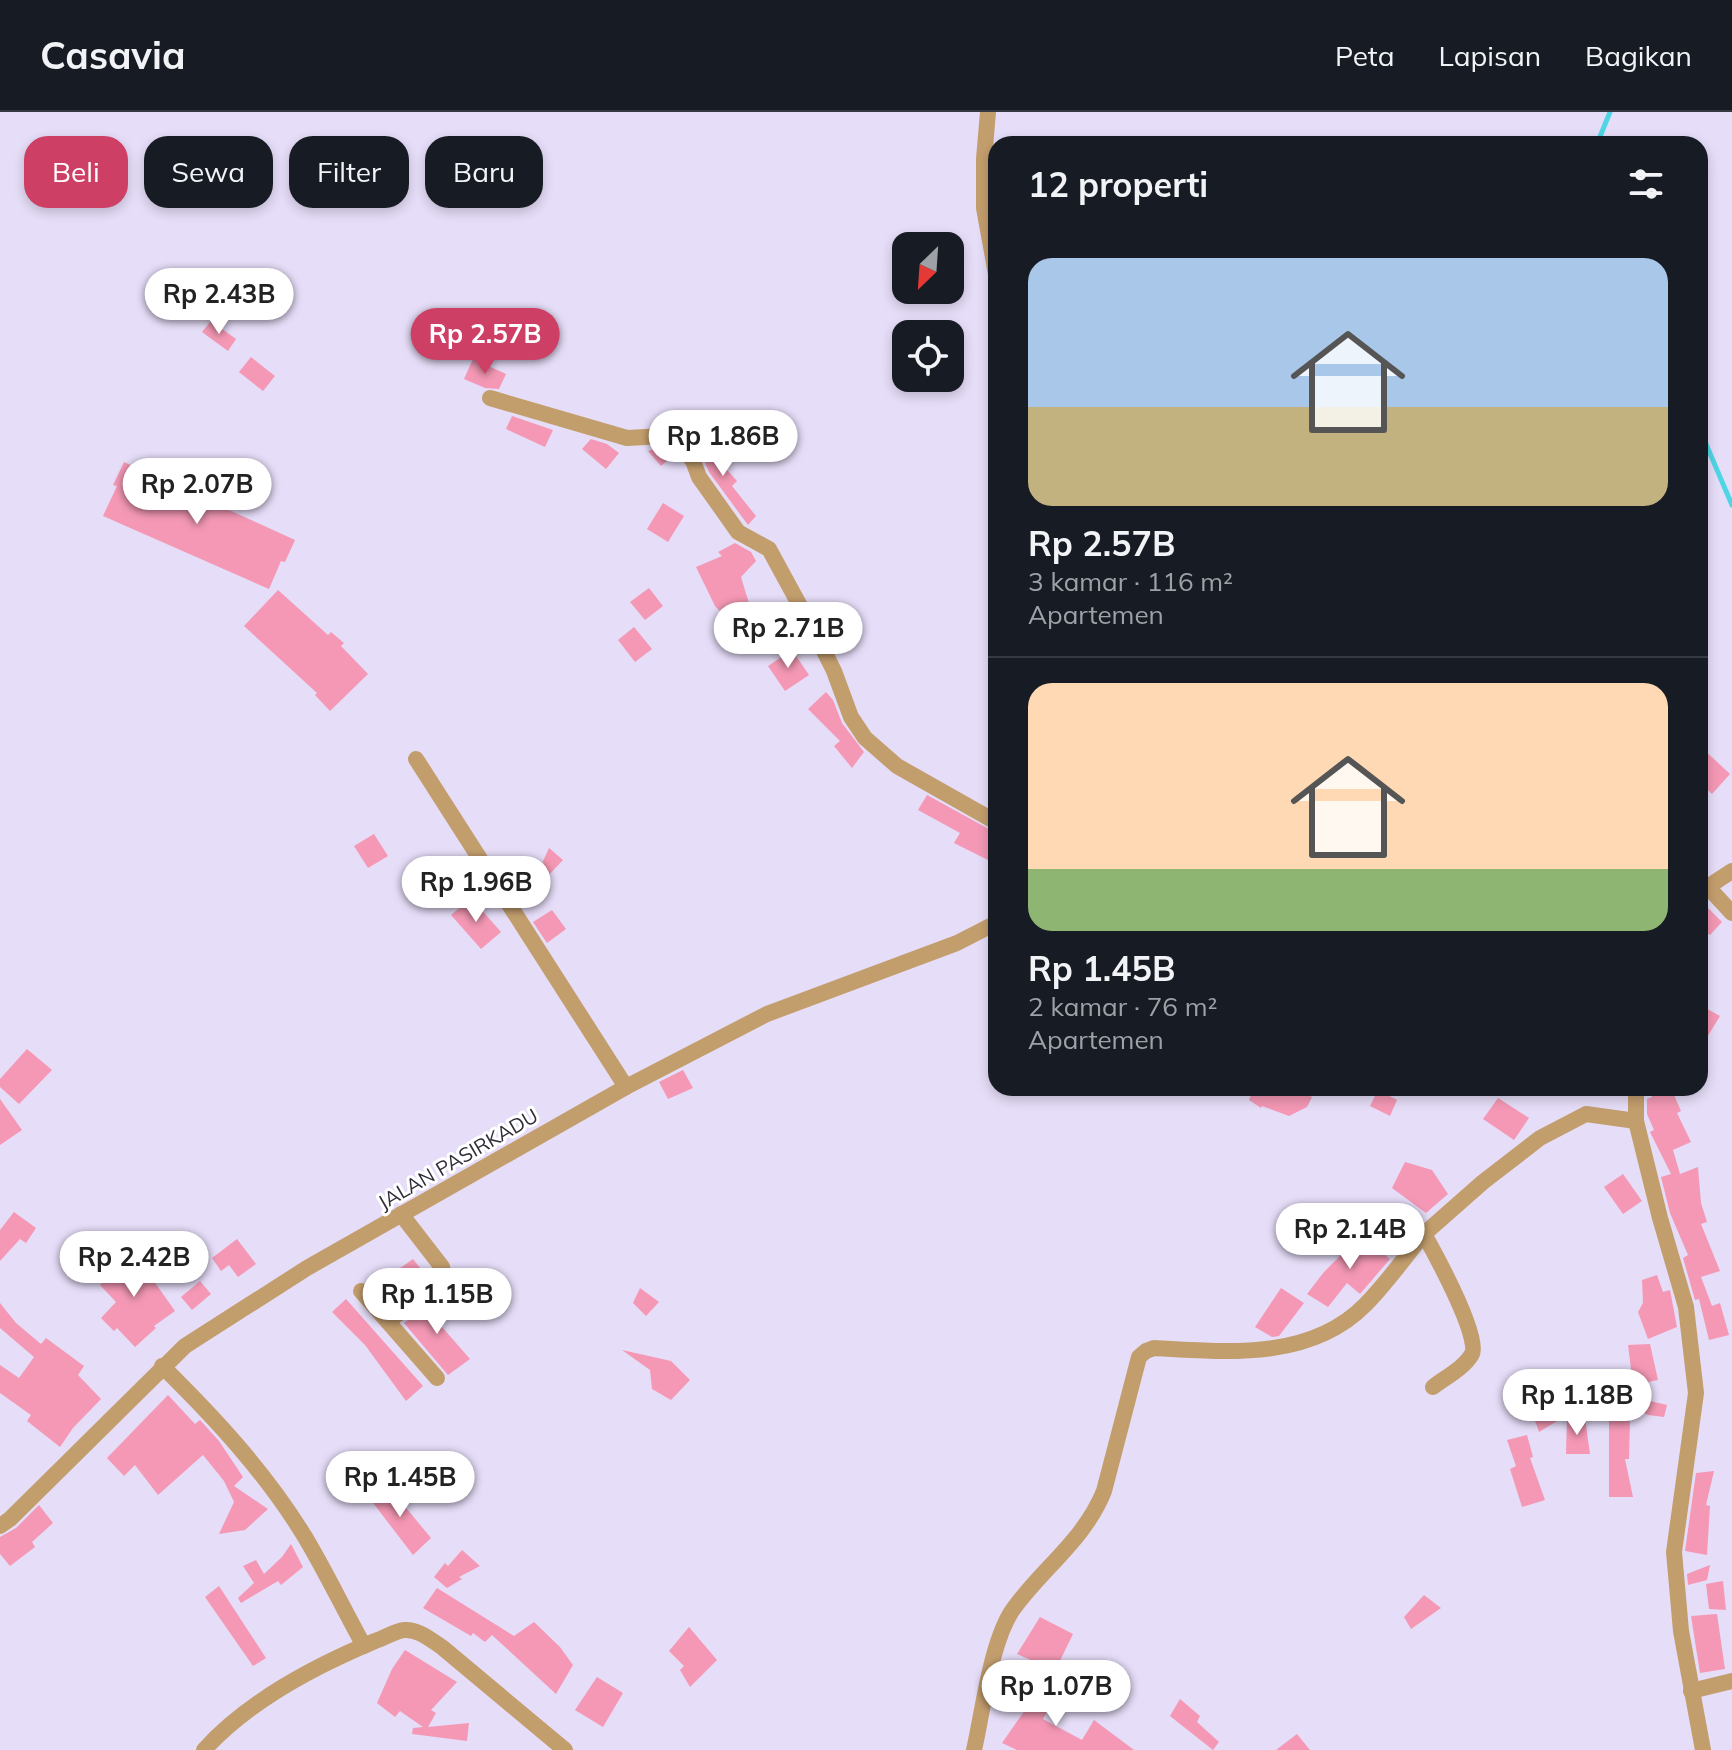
<!DOCTYPE html>
<html lang="id">
<head>
<meta charset="utf-8">
<style>
  :root { --surface:#171b24; --page:#20242c; --text:#f1f3f6; --muted:#9ea1a6; --line:#363941; --accent:#ce3f66 }
  body { margin:0; font-family:Mulish,sans-serif; background:var(--page); color:var(--text); height:100vh; display:flex; flex-direction:column; font-size:30px; white-space:nowrap }
  * { box-sizing:border-box; margin:0 }
  p { font-size:26px; color:var(--muted) }
  .icon { flex:none; width:44px; height:44px; fill:none; stroke:currentColor; stroke-width:2; stroke-linecap:round; stroke-linejoin:round }
  .map { position:relative; flex:1; overflow:hidden }
  .side { position:absolute; left:988px; top:24px; width:720px; height:960px; display:flex; flex-direction:column; background:var(--surface); border-radius:24px; box-shadow:0 4px 12px #0003 }
  .side>* { flex:none }
  .hud { position:absolute; left:24px; top:24px; width:760px; height:72px; display:flex; gap:16px }
  .needle { width:52px; rotate:205deg }
  .tools { position:absolute; left:892px; top:120px; display:grid; gap:16px }
  .tools a { display:grid; place-items:center; width:72px; height:72px; border-radius:16px; background:var(--surface); box-shadow:0 4px 12px #0003; font-size:40px }
  .price { position:absolute; translate:-50% -68px; padding:0 18px; border-radius:28px; background:#fff; color:#222; font-size:26px; line-height:52px; filter:drop-shadow(0 2px 4px #0008) }
  .price::after { content:''; position:absolute; left:50%; top:48px; width:24px; height:18px; margin-left:-12px; background:inherit; clip-path:polygon(0 0,100% 0,50% 100%) }
  .price.on { background:var(--accent); color:#fff }
  ul { padding:0; list-style:none }
  li { display:grid; align-content:center; gap:16px; height:424px; padding:0 40px }
  li+li { border-top:2px solid var(--line) }
  li span { display:grid; place-items:center; height:248px; border-radius:24px; color:#555 }
  li>.icon { margin-inline-start:auto }
  span .icon { width:144px; height:144px; fill:#fffc; stroke-width:1 }
  li b { font-size:34px }
  h2 { display:flex; justify-content:space-between; align-items:center; height:96px; padding:0 40px; font-size:34px }
  .tag { padding:0 28px; border-radius:24px; background:var(--surface); box-shadow:0 4px 12px #0003; font-size:28px; line-height:72px }
  .tag.on { background:var(--accent); color:#fff }
  header { display:flex; align-items:center; gap:48px; box-sizing:border-box; height:112px; padding:0 40px; background:var(--surface); border-bottom:2px solid var(--line) }
  header strong { font-size:38px }
  nav { display:flex; gap:44px; margin-inline-start:auto; font-size:28px }
  .map>svg:first-child { display:block }
  .lines { fill:none; stroke-linecap:round; stroke-linejoin:round }
  .stream { stroke:#50d5e5; stroke-width:5 }
  .building { fill:#f498b5 }
  .minor { stroke:#c39e6d; stroke-width:16 }
  .labels { text-anchor:middle; stroke-width:6; stroke-linejoin:round; paint-order:stroke }
  .street-label { font-size:20px; fill:#312d38; stroke:#fff }
</style>
</head>
<body>
<header>
<strong>Casavia</strong>
<nav><a>Peta</a><a>Lapisan</a><a>Bagikan</a></nav>
</header>
<div class="map">
<svg width="1732" height="1638" viewBox="0 0 1732 1638">
  <rect width="100%" height="100%" fill="#e6ddf8"/>
  <g class="lines">
    <g class="stream">
      <polyline points="1597,32 1610,0"/>
      <polyline points="1700,318 1732,393"/>
    </g>
  </g>
  <g class="building">
    <polygon points="211,209 236,227 228,239 202,220"/>
    <polygon points="251,245 275,264 263,279 239,260"/>
    <polygon points="473,247 506,262 499,277 485,276 464,267"/>
    <polygon points="512,304 553,318 545,335 506,317"/>
    <polygon points="703,321 719,349 737,369 732,374 756,404 748,413 709,360 702,343 691,327"/>
    <polygon points="591,327 607,332 619,341 606,357 582,337"/>
    <polygon points="661,335 675,342 661,354 648,339"/>
    <polygon points="124,350 295,428 285,450 281,449 269,477 103,404 117,374 113,373"/>
    <polygon points="663,391 684,404 668,430 647,417"/>
    <polygon points="735,431 751,440 756,449 741,465 755,511 761,508 773,522 765,531 737,504 730,509 715,494 696,455 722,444 718,440"/>
    <polygon points="649,476 663,494 645,508 630,490"/>
    <polygon points="278,478 328,523 331,520 344,531 341,534 368,562 330,599 315,583 317,581 244,514"/>
    <polygon points="634,515 652,537 635,550 618,528"/>
    <polygon points="792,538 809,563 785,579 768,554"/>
    <polygon points="826,580 833,588 842,611 864,640 852,656 834,634 840,629 808,597"/>
    <polygon points="1700,634 1730,662 1712,682 1700,671"/>
    <polygon points="927,683 996,721 996,738 990,749 954,731 960,721 918,698"/>
    <polygon points="374,722 388,744 368,756 354,734"/>
    <polygon points="549,736 563,748 530,783 528,782"/>
    <polygon points="471,786 501,820 481,837 451,803"/>
    <polygon points="1702,790 1722,810 1710,823 1700,818 1700,791"/>
    <polygon points="552,798 566,817 547,831 533,810"/>
    <polygon points="1700,893 1720,904 1700,937"/>
    <polygon points="27,937 52,958 19,992 0,975 0,967"/>
    <polygon points="683,958 693,976 668,987 659,970"/>
    <polygon points="1254,976 1290,976 1312,985 1307,995 1289,1004 1262,994 1261,996 1249,988"/>
    <polygon points="1649,976 1671,976 1681,999 1677,1001 1691,1030 1673,1038 1680,1062 1698,1055 1701,1091 1707,1110 1701,1112 1720,1159 1701,1165 1712,1194 1720,1191 1729,1223 1709,1228 1699,1187 1695,1188 1683,1146 1688,1143 1670,1101 1661,1065 1671,1062 1650,1020 1654,1018 1647,1002 1647,987 1652,985"/>
    <polygon points="1378,978 1397,988 1390,1004 1370,994"/>
    <polygon points="1498,986 1529,1006 1514,1028 1483,1007"/>
    <polygon points="0,987 22,1018 0,1033"/>
    <polygon points="1405,1050 1432,1058 1448,1082 1426,1101 1392,1076"/>
    <polygon points="1623,1062 1642,1089 1623,1102 1604,1075"/>
    <polygon points="14,1100 36,1116 26,1131 20,1127 0,1149 0,1118"/>
    <polygon points="1358,1120 1390,1147 1360,1182 1347,1171 1328,1195 1307,1182 1324,1160 1343,1141 1345,1143"/>
    <polygon points="237,1127 256,1152 238,1165 229,1153 221,1159 212,1146"/>
    <polygon points="129,1134 175,1199 154,1214 156,1216 135,1235 117,1216 114,1219 101,1206 116,1190 100,1173 118,1156 111,1146"/>
    <polygon points="413,1147 429,1167 391,1193 375,1174"/>
    <polygon points="1657,1163 1663,1180 1670,1178 1677,1215 1648,1227 1638,1200 1643,1191 1642,1168"/>
    <polygon points="200,1169 211,1182 192,1198 181,1185"/>
    <polygon points="640,1176 659,1190 646,1204 633,1191"/>
    <polygon points="1281,1176 1304,1191 1279,1224 1272,1225 1255,1215"/>
    <polygon points="445,1182 452,1190 435,1207 470,1247 448,1263 404,1211"/>
    <polygon points="346,1187 423,1274 406,1289 365,1233 332,1200"/>
    <polygon points="0,1191 16,1211 41,1232 46,1226 84,1254 78,1263 101,1287 73,1316 60,1335 27,1309 31,1303 0,1281 0,1253 19,1266 34,1245 0,1216"/>
    <polygon points="1650,1232 1658,1268 1633,1273 1628,1233"/>
    <polygon points="622,1238 671,1249 690,1268 671,1288 652,1277 650,1258"/>
    <polygon points="1616,1281 1667,1293 1664,1305 1648,1303 1614,1287"/>
    <polygon points="168,1283 195,1312 200,1308 219,1329 243,1365 234,1374 268,1397 245,1418 219,1422 234,1390 224,1369 203,1343 158,1383 135,1353 124,1364 107,1346"/>
    <polygon points="1551,1284 1567,1303 1539,1320 1533,1303 1540,1292"/>
    <polygon points="1585,1306 1590,1342 1566,1342 1567,1307"/>
    <polygon points="1609,1307 1630,1309 1629,1347 1625,1347 1633,1385 1609,1385"/>
    <polygon points="1527,1323 1533,1345 1530,1346 1545,1388 1522,1395 1510,1357 1516,1354 1507,1328"/>
    <polygon points="1714,1359 1706,1393 1710,1394 1707,1443 1685,1439 1696,1361"/>
    <polygon points="388,1374 431,1426 413,1443 367,1383"/>
    <polygon points="39,1393 53,1411 32,1430 35,1435 10,1454 0,1442 0,1425 16,1416"/>
    <polygon points="291,1432 303,1455 281,1473 278,1469 241,1491 238,1486 254,1471 243,1454 256,1448 264,1462 282,1445"/>
    <polygon points="462,1438 480,1454 459,1465 462,1467 447,1476 434,1465 445,1451 448,1454"/>
    <polygon points="1710,1453 1707,1468 1688,1473 1687,1462"/>
    <polygon points="1723,1469 1726,1498 1709,1497 1706,1472"/>
    <polygon points="219,1474 266,1546 253,1554 205,1485"/>
    <polygon points="437,1476 514,1524 534,1510 560,1535 573,1553 556,1582 492,1523 485,1530 473,1521 471,1524 423,1496"/>
    <polygon points="1424,1483 1441,1496 1411,1517 1404,1505"/>
    <polygon points="1717,1502 1725,1557 1700,1561 1691,1504"/>
    <polygon points="1040,1505 1073,1522 1055,1559 1017,1542"/>
    <polygon points="689,1515 717,1548 690,1575 680,1558 684,1554 669,1539"/>
    <polygon points="405,1538 457,1570 431,1598 436,1601 428,1615 469,1611 467,1629 412,1622 413,1616 423,1615 400,1599 395,1605 377,1591 392,1557"/>
    <polygon points="1046,1560 1062,1567 1043,1607 1082,1628 1094,1608 1134,1638 1017,1638 1002,1631 1025,1598 1028,1600"/>
    <polygon points="597,1565 623,1581 603,1615 575,1598"/>
    <polygon points="1180,1587 1200,1604 1197,1610 1219,1630 1213,1638 1170,1604"/>
    <polygon points="1297,1622 1310,1638 1276,1638"/>
  </g>
  <g class="lines">
    <g class="minor">
      <polyline points="988,0 984,47 984,96 996,162"/>
      <polyline points="490,286 627,326 663,324 680,331 693,349 699,365 738,420 769,437 818,527 834,559 851,605 865,626 897,654 996,710"/>
      <polyline points="416,647 626,975"/>
      <polyline points="1707,774 1732,801"/>
      <polyline points="1700,780 1732,759"/>
      <polyline points="1636,976 1636,1009 1660,1106 1686,1195 1696,1281 1674,1440 1681,1519 1703,1638"/>
      <polyline points="361,1179 437,1266"/>
      <polyline points="388,1209 439,1173 444,1166 442,1155 401,1102"/>
      <path d="M162,1254c53,52 104,107 143,171 21,35 39,73 59,109"/>
      <path d="M1433,1275c13,-10 31,-19 39,-33 9,-16 -38,-102 -48,-120l59,-52 57,-44 46,-24 50,7"/>
      <polyline points="0,1414 10,1407 185,1234 307,1156 626,975 767,902 957,831 996,811"/>
      <polyline points="1691,1579 1732,1569"/>
      <path d="M204,1638c44,-49 111,-84 171,-109 9,-3 20,-10 29,-11 15,-1 27,10 39,18l122,102"/>
      <path d="M974,1638c9,-39 17,-111 40,-142 29,-40 71,-69 90,-117l35,-134 7,-6 8,-3c71,4 156,13 211,-43 21,-21 40,-48 59,-71"/>
    </g>
  </g>
  <g class="labels">
    <g class="street-label">
      <text transform="translate(458 1047) rotate(-30)" y="7">JALAN PASIRKADU</text>
    </g>
  </g>
</svg>
<div class="tools">
<a><svg class="needle" viewBox="-14 -14 28 28"><path d="M0-13l5 13h-10z" fill="#e53935"/><path d="M0 13l5-13h-10z" fill="#9ea1a6"/></svg></a>
<a><svg class="icon" aria-label="locate" viewBox="0 0 24 24"><circle cx="12" cy="12" r="6"/><path d="M12 2v4M12 18v4M2 12h4M18 12h4"/></svg></a>
</div>
<b class="price" style="left:219px;top:224px">Rp 2.43B</b>
<b class="price on" style="left:485px;top:264px">Rp 2.57B</b>
<b class="price" style="left:723px;top:366px">Rp 1.86B</b>
<b class="price" style="left:197px;top:414px">Rp 2.07B</b>
<b class="price" style="left:788px;top:558px">Rp 2.71B</b>
<b class="price" style="left:476px;top:812px">Rp 1.96B</b>
<b class="price" style="left:1350px;top:1159px">Rp 2.14B</b>
<b class="price" style="left:134px;top:1187px">Rp 2.42B</b>
<b class="price" style="left:437px;top:1224px">Rp 1.15B</b>
<b class="price" style="left:1577px;top:1325px">Rp 1.18B</b>
<b class="price" style="left:400px;top:1407px">Rp 1.45B</b>
<b class="price" style="left:1056px;top:1616px">Rp 1.07B</b>
<div class="hud">
<a class="tag on">Beli</a>
<a class="tag">Sewa</a>
<a class="tag">Filter</a>
<a class="tag">Baru</a>
</div>
<section class="side">
<h2>12 properti<svg class="icon" aria-label="filters" viewBox="0 0 24 24"><path d="M4 7h16M4 17h16"/><circle cx="9" cy="7" r="2"/><circle cx="15" cy="17" r="2"/></svg></h2>
<ul>
<li><span style="background:linear-gradient(#a9c7e8 60%,#c2b280 0)"><svg class="icon" aria-label="home" viewBox="0 0 24 24"><path d="M3 11l9-7 9 7M6 9v11h12V9"/></svg></span><div><b>Rp 2.57B</b><p>3 kamar · 116 m²</p><p>Apartemen</p></div></li>
<li><span style="background:linear-gradient(#ffd9b3 75%,#8fb573 0)"><svg class="icon" aria-label="home" viewBox="0 0 24 24"><path d="M3 11l9-7 9 7M6 9v11h12V9"/></svg></span><div><b>Rp 1.45B</b><p>2 kamar · 76 m²</p><p>Apartemen</p></div></li>
</ul>
</section>
</div>
</body>
</html>
